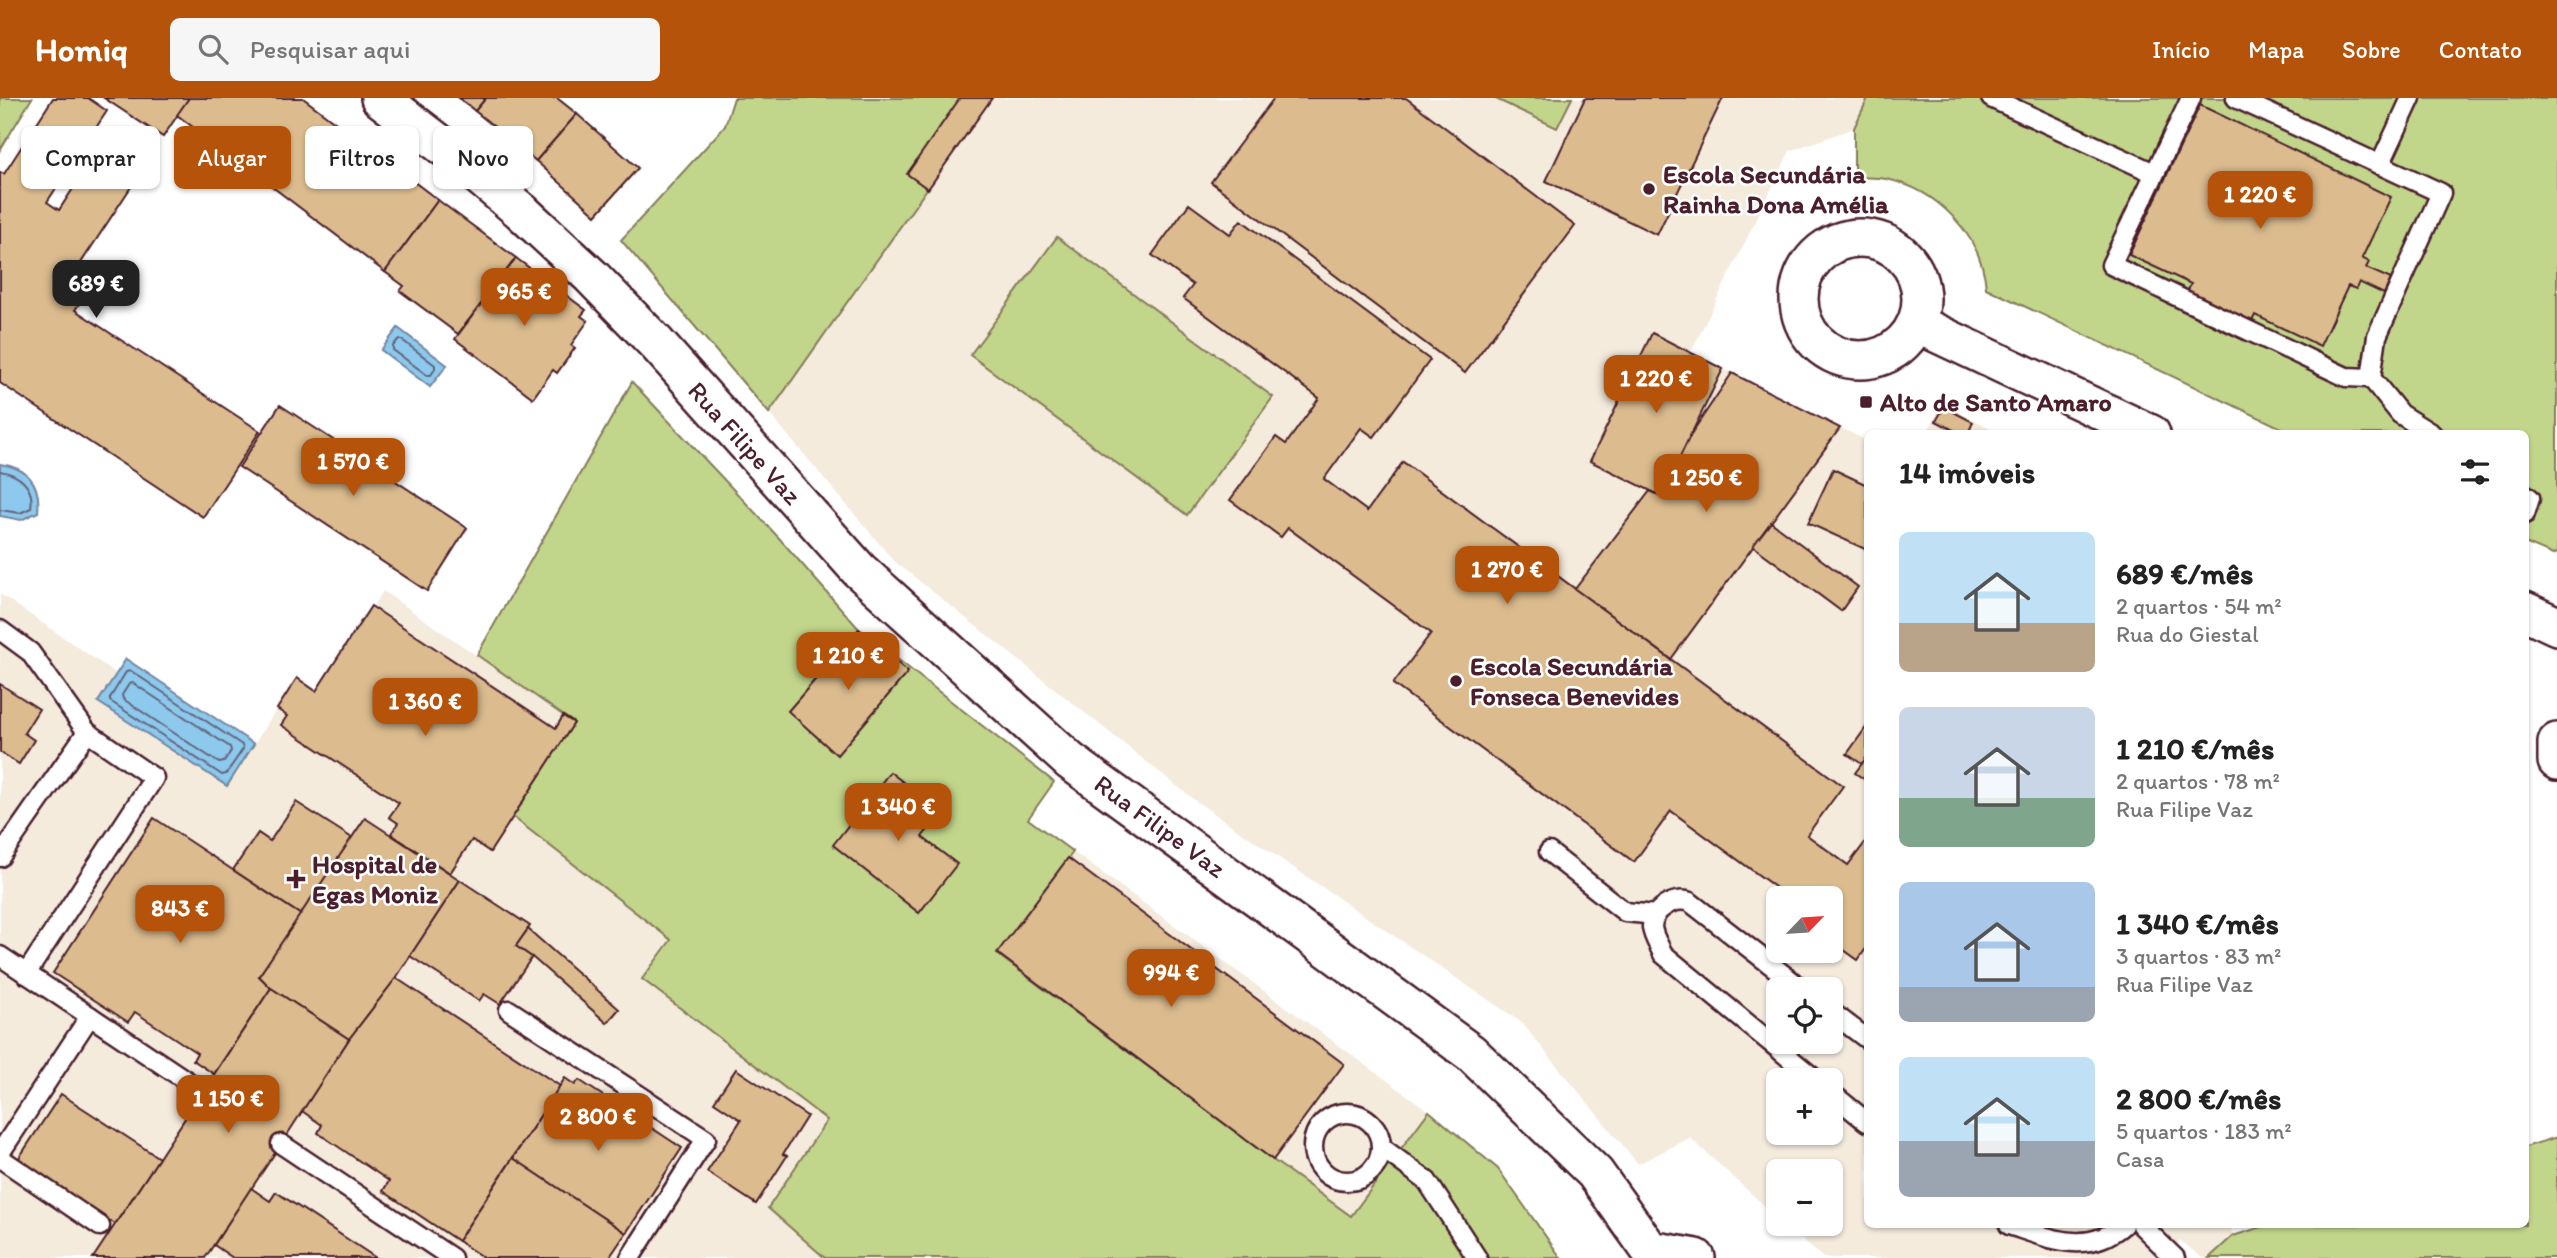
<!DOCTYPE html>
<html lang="pt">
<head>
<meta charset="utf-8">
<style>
  :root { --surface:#fff; --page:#f6f6f6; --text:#222; --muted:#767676; --accent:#b45309 }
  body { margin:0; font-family:Itim,sans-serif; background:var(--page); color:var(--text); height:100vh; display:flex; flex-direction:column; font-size:26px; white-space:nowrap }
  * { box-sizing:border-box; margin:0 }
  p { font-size:23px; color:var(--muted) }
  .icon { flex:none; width:38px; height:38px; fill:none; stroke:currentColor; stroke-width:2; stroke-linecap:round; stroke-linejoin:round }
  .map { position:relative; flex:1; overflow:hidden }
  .panel { position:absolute; left:1864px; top:332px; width:665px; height:798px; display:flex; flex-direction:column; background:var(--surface); border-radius:10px; box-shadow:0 2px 5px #0004 }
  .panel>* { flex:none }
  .hud { position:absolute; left:21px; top:28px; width:665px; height:63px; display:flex; gap:14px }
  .needle { width:46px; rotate:65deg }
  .fabs { position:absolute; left:1766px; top:788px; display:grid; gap:14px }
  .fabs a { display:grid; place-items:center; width:77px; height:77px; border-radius:10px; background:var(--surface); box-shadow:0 2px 5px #0004; font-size:35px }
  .price { position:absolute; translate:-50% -60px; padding:0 16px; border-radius:14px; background:var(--accent); color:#fff; font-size:23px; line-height:46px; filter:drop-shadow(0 2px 4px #0008) }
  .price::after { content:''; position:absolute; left:50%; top:42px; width:21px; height:16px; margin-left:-10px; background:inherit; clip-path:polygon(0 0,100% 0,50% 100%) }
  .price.current { background:#222; color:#fff }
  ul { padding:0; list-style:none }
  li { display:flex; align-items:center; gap:21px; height:175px; padding:0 35px }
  li span { display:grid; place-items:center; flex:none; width:196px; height:140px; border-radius:10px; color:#555 }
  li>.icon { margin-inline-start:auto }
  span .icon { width:84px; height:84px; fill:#fffc; stroke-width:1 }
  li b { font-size:30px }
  h2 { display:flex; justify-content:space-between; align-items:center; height:84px; padding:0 35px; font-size:30px }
  .tag { padding:0 24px; border-radius:10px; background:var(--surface); box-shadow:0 2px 5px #0004; font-size:24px; line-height:63px }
  .tag.current { background:var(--accent); color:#fff }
  header { display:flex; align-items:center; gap:42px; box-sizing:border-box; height:98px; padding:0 35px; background:var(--accent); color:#fff }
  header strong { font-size:33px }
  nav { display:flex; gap:38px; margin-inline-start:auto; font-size:24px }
  .search { width:490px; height:63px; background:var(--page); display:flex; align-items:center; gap:18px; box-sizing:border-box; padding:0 24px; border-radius:10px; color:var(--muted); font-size:26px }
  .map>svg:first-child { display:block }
  .built { fill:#f4ebdd; fill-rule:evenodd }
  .green { fill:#c2d68b; stroke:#867a5b; stroke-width:2 }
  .water { fill:#8cc9ed; stroke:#72859f; stroke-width:2 }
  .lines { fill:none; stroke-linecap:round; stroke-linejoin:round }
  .shore { stroke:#646379; stroke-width:2 }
  .building { fill:#dcbc8f; stroke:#4a1f2b; stroke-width:2 }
  .service-casing { stroke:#4a1f2b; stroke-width:23 }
  .minor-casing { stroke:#4a1f2b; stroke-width:42 }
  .service { stroke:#fff; stroke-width:18 }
  .minor { stroke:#fff; stroke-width:37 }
  .poi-dot { fill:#4a1f2b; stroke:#fff; stroke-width:2.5 }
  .labels { text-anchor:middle; stroke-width:5; stroke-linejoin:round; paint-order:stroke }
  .poi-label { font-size:26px; font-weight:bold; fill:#4a1f2b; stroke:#fff; text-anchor:start }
  .street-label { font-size:26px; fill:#4a1f2b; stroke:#fff }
</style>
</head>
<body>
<header>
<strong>Homiq</strong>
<div class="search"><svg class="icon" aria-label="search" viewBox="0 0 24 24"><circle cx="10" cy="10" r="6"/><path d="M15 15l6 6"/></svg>Pesquisar aqui</div>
<nav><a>Início</a><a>Mapa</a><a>Sobre</a><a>Contato</a></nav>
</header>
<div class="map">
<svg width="2557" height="1160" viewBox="0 0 2557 1160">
  <rect width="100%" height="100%" fill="#fff"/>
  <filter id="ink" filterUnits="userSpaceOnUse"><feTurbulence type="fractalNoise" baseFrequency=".0143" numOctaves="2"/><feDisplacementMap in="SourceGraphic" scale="14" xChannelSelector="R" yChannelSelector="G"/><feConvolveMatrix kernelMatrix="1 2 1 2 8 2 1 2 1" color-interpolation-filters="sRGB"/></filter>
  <g filter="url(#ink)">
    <g class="built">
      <path d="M992,0h876l-14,30 -64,23 -99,201 176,89v784h363l3,11 -24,22h-6l-23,-17 -13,17h-344l-39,-35h46v-52h-52v47l-88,-80 -52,26 -117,-142 -324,-220 -303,-241 -125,-148zM1778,800h52v52h-52zM1778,891h52v52h-52zM1778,982h52v52h-52z"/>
      <polygon points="1942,307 1989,329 1991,336 1926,336"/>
      <polygon points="383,493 574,625 513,719 672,842 642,880 1028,721 1429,1013 1498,1071 1561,1160 0,1160 0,496 117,576 99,604 227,688 297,580 316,592"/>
    </g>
    <g class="green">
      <polygon points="0,0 32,0 0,52"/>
      <polygon points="734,0 991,0 769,315 621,142 725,28"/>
      <polygon points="1494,0 1572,0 1557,30"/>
      <path d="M1868,0h689v454l-4,3 -28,-12v-109h-231l-308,-146c-4,-53 -49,-99 -100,-109 -10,-2 -22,-1 -32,-2v-49z"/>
      <polygon points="1057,139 1273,299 1187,417 970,257"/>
      <polygon points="632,284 779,440 859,531 1054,684 1028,721 1073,754 997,856 1273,1062 1351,1118 1429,1013 1498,1071 1561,1160 825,1160 768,1110 827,1022 642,881 671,842 513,719 574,625 477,557"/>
      <polygon points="2557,1039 2557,1160 2209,1160 2233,1138 2268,1127 2525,1127 2525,1049"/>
    </g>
    <g class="water">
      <polygon points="398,230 447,267 430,289 381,252"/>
      <path d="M0,366c29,4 41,20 38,48l-17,8 -21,-4z"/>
      <polygon points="126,561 254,646 227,688 98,604"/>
    </g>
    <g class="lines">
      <g class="shore">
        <polygon points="398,242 402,242 435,267 435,271 431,277 427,277 393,252 393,248"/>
        <path d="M0,373c19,3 35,16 31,37l-11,5 -20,-3"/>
        <polygon points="131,573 242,647 243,651 226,676 222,677 110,603 110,600 126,574"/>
        <polygon points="133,585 230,649 231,653 224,664 219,665 123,601 122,597 129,586"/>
      </g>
    </g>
    <g class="building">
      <polygon points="53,0 88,0 107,13 47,104 59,112 110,34 150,60 75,174 93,185 75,212 260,333 203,419 0,285 0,74 4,76"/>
      <polygon points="104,0 189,0 163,39"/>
      <polygon points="189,0 303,0 438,102 385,174 177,17"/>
      <polygon points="459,0 486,0 475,13"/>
      <polygon points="486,0 557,0 577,16 536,63 475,13"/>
      <polygon points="960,0 992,0 928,91 907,76"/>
      <polygon points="1274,0 1406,0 1575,128 1465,275 1211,84"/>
      <polygon points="1585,0 1723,0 1657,137 1546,83"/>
      <polygon points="2200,7 2391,99 2362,160 2369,164 2366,170 2391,181 2384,196 2359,184 2356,191 2348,188 2320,248 2255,217 2243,242 2179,211 2191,186 2129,157"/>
      <polygon points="577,16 638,70 596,117 536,63"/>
      <polygon points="438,102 516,160 458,236 400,193 404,188 385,174"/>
      <polygon points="1189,106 1230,136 1241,122 1430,262 1374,339 1361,330 1324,381 1367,413 1403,364 1843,688 1807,737 1848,767 1867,742 1867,849 1858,862 1830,842 1830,800 1790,800 1671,713 1634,764 1393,586 1431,535 1288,430 1281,439 1230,402 1276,339 1286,346 1319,300 1183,200 1193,187 1152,157"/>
      <polygon points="516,160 586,212 581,218 588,223 571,247 575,250 557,275 553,272 533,300 455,241"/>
      <polygon points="1652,235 1723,271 1661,398 1590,363"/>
      <polygon points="1732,275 1840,330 1671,561 1575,491 1650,393 1661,398 1691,336"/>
      <polygon points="280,307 467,430 427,493 239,369"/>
      <polygon points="1944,309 1973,324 1968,336 1961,336 1936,323"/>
      <polygon points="1833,371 1867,387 1867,452 1808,425"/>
      <polygon points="1771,424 1858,489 1841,513 1753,448"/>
      <polygon points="371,508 556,630 563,618 574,625 490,754 472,742 450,775 391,736 398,725 389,719 399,705 281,627 287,618 277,611 297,580 316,593"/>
      <polygon points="859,531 908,574 837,657 788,613"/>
      <polygon points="0,586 39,611 24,635 34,642 19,666 0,654"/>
      <polygon points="1867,628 1867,659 1862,666 1847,656"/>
      <polygon points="1867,659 1867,683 1855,675"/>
      <polygon points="890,674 942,714 922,739 957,766 919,815 833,747"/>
      <polygon points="296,704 352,740 301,817 233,772 258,735 270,743"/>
      <polygon points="154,720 301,817 259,878 271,890 214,976 193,962 197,955 135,914 128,924 53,875"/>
      <polygon points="365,720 460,782 396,880 349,941 271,890 259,878"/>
      <polygon points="1068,760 1344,966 1273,1062 997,855"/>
      <polygon points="460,782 530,828 516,848 532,859 500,906 484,896 479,903 410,858"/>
      <polygon points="528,831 619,911 607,925 532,859 516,848"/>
      <polygon points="396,880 560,988 458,1143 383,1093 389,1083 318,1035 322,1027 302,1013 349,941"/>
      <polygon points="271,890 349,941 281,1046 205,1160 93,1160"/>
      <polygon points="736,971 807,1018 783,1056 787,1058 756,1106 707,1074 741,1022 714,1004"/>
      <polygon points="565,980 575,987 579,982 682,1050 626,1135 513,1060"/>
      <polygon points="61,996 159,1060 115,1126 17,1063"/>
      <polygon points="513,1060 626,1135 609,1160 484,1160 458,1143"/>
      <polygon points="251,1090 270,1103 276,1094 376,1160 233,1160 214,1147"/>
    </g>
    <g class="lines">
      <g class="service-casing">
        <g id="service">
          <polyline points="1991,0 2154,75"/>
          <polyline points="2191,0 2111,167 2346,279 2371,280"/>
          <polyline points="2236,0 2441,95 2377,238 2371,280 2400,316 2432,336"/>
          <polyline points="2380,67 2411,0"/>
          <polyline points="2525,396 2530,400 2525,416"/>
          <polyline points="0,532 30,554 87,634"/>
          <polyline points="1549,754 1625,814 1656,817"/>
          <polyline points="0,759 87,634 154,680 26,876"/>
          <polyline points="0,858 202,993"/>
          <path d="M1802,891l-112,-87c-16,-6 -38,8 -38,25 1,10 7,18 11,27l153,126"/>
          <polyline points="509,912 706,1041 630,1160"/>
          <polyline points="1830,913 1867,941"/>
          <polyline points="1830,994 1867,1024"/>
          <circle cx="1347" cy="1049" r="34"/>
          <polyline points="281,1046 452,1160"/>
          <polyline points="1381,1049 1427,1083 1477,1160"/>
          <polyline points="0,1055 90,918"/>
          <polyline points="0,1060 100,1128"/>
          <path d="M2009,1127c40,13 78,31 114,0"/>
          <polyline points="2141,1127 2175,1160"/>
        </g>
      </g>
      <g class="minor-casing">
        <g id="minor">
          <polyline points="380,0 448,52 521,113 591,178 657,246 859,472 1070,663 1471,955 1595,1075 1650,1152 1696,1160"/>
          <circle cx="1860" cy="201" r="61"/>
          <polyline points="1917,226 2151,336"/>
          <polyline points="2525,513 2557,528"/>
          <polyline points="2557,644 2557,663"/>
        </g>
      </g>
      <use href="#service" class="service"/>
      <use href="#minor" class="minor"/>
    </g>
  </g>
  <g class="poi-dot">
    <circle cx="1649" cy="91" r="7"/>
    <rect x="1859" y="297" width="14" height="14" rx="3.5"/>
    <circle cx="1456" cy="583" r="7"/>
    <path d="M292.5 770.5h7v7h7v7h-7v7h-7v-7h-7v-7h7z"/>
  </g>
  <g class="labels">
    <g class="poi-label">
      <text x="1663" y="85">Escola Secundária<tspan x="1663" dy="30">Rainha Dona Amélia</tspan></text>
      <text x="1880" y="313">Alto de Santo Amaro</text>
      <text x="1470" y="577">Escola Secundária<tspan x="1470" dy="30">Fonseca Benevides</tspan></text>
      <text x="312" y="775">Hospital de<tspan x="312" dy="30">Egas Moniz</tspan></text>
    </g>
    <g class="street-label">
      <text transform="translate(745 345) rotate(48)" y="9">Rua Filipe Vaz</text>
      <text transform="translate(1160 728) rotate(36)" y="9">Rua Filipe Vaz</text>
    </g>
  </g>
</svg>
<div class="fabs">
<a><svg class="needle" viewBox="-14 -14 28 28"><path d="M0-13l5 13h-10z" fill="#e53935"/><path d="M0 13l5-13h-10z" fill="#767676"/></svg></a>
<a><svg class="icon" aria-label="locate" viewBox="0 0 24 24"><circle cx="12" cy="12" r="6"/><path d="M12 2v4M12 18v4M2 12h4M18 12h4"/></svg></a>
<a>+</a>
<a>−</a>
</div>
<b class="price" style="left:2260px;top:133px">1 220 €</b>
<b class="price current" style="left:96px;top:222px">689 €</b>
<b class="price" style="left:524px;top:230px">965 €</b>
<b class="price" style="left:1656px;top:317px">1 220 €</b>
<b class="price" style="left:353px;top:400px">1 570 €</b>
<b class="price" style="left:1706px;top:416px">1 250 €</b>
<b class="price" style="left:1507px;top:508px">1 270 €</b>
<b class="price" style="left:848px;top:594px">1 210 €</b>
<b class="price" style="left:425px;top:640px">1 360 €</b>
<b class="price" style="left:898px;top:745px">1 340 €</b>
<b class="price" style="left:180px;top:847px">843 €</b>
<b class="price" style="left:1171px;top:911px">994 €</b>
<b class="price" style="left:228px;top:1037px">1 150 €</b>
<b class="price" style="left:598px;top:1055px">2 800 €</b>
<div class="hud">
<a class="tag">Comprar</a>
<a class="tag current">Alugar</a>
<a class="tag">Filtros</a>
<a class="tag">Novo</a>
</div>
<section class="panel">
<h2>14 imóveis<svg class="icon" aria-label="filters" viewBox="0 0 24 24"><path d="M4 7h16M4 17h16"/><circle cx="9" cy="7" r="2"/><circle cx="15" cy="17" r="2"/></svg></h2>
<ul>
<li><span style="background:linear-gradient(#bfe0f5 65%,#b9a48a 0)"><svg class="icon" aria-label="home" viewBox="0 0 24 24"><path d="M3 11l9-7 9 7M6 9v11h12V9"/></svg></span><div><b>689 €/mês</b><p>2 quartos · 54 m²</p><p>Rua do Giestal</p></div></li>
<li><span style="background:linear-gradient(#c9d6e8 65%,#7fa58c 0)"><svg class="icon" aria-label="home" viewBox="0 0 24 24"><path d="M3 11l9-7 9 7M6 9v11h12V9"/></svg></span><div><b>1 210 €/mês</b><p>2 quartos · 78 m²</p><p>Rua Filipe Vaz</p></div></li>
<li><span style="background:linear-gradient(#a9c7e8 75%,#9aa5b1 0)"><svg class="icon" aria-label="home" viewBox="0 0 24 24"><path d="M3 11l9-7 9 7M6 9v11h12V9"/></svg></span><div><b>1 340 €/mês</b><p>3 quartos · 83 m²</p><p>Rua Filipe Vaz</p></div></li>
<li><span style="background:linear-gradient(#bfe0f5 60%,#9aa5b1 0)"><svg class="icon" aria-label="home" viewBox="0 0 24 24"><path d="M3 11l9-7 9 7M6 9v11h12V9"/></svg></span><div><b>2 800 €/mês</b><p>5 quartos · 183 m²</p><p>Casa</p></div></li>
</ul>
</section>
</div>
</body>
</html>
